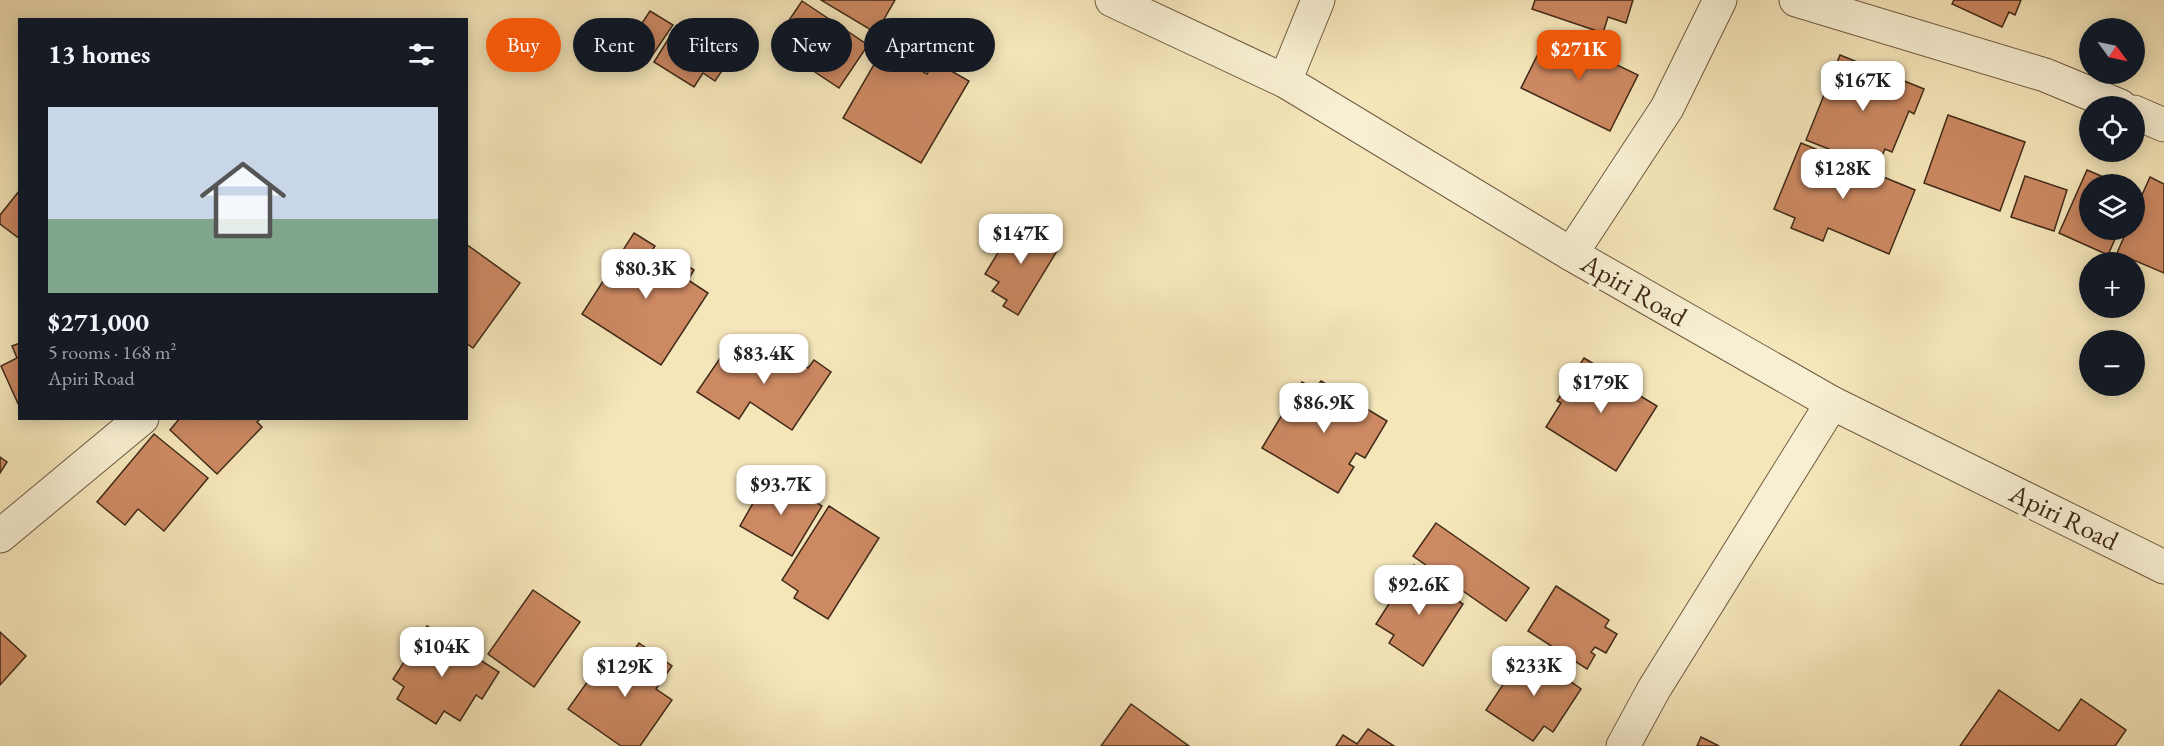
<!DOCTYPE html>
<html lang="en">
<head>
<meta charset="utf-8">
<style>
  :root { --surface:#171b24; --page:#242831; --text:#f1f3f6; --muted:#9ea1a6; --line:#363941; --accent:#ea580c }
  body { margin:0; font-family:"EB Garamond",serif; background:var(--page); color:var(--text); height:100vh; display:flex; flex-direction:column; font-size:22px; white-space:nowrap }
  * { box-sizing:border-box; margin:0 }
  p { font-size:20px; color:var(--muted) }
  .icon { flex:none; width:33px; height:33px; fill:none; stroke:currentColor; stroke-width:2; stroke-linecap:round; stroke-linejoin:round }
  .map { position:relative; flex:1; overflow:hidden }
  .details { position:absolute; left:18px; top:18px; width:450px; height:402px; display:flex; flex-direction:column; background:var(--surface); border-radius:0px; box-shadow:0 3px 15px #0003 }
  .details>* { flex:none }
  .guide { position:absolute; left:486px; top:18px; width:570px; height:54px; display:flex; gap:12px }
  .needle { width:39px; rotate:123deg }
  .tools { position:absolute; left:2079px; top:18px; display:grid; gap:12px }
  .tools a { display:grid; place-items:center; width:66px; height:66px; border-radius:50%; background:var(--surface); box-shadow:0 3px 15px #0003; font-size:30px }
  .price { position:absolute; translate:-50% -51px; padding:0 14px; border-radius:12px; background:#fff; color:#222; font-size:20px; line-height:39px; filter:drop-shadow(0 2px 3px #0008) }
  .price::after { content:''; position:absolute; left:50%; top:36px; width:18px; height:14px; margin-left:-9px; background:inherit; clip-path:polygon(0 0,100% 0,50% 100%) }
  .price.selected { background:var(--accent); color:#fff }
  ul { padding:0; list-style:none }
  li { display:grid; align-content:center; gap:12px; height:318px; padding:0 30px }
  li+li { border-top:2px solid var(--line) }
  li span { display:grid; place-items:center; height:186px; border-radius:0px; color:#555 }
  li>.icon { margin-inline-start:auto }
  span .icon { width:108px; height:108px; fill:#fffc; stroke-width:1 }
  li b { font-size:26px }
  h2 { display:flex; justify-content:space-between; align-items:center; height:72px; padding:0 30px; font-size:26px }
  .pill { padding:0 21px; border-radius:27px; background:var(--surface); box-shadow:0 3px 15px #0003; font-size:21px; line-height:54px }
  .pill.selected { background:var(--accent); color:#fff }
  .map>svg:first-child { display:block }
  .building { fill:#cc8962; stroke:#412a19; stroke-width:1.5 }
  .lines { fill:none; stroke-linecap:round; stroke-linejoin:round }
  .minor-casing { stroke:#6e5941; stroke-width:35 }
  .tertiary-casing { stroke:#6e5941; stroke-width:35 }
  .minor { stroke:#f8efd2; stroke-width:33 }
  .tertiary { stroke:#f8efd2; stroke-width:33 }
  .labels { text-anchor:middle; stroke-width:6; stroke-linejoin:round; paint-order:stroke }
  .street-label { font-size:27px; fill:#412a19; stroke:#f8efd2 }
</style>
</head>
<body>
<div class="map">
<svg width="2164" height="746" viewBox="0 0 2164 746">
  <rect width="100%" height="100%" fill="#f5e6ba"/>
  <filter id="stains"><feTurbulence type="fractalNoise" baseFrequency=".00333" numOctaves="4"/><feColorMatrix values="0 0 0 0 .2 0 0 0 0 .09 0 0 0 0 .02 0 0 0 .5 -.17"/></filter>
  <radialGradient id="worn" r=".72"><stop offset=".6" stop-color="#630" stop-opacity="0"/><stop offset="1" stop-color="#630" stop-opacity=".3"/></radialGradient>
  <g class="building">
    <polygon points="821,0 895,0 876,33"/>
    <polygon points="1535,0 1633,0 1626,23 1608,17 1603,33 1532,9"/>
    <polygon points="1954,0 2021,0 2015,15 2009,12 2002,27 1952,4"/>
    <polygon points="802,1 868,45 839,88 773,44"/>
    <polygon points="650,11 673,25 647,63 625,49"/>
    <polygon points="677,25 730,59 715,81 703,73 694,87 654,62"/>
    <polygon points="1549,32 1638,75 1610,131 1521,88"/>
    <polygon points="883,49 927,74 934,61 969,81 921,163 843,118"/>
    <polygon points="1840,55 1924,89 1914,114 1909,111 1892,152 1885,149 1877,168 1806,140"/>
    <polygon points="1948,115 2025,142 2000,211 1924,183"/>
    <polygon points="1801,143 1915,190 1889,254 1828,228 1823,241 1791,228 1795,218 1774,209"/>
    <polygon points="2087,170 2120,184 2090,184 2090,230 2119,230 2108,255 2059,233"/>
    <polygon points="2025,176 2067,190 2054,231 2011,217"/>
    <polygon points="2150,177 2164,184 2164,273 2117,253 2127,230 2134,230 2134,213"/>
    <polygon points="20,190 20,239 0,224 0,215"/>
    <polygon points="1018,220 1060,246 1018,315 1003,306 1007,300 992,291 999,282 985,274"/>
    <polygon points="634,233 655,246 651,252 663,260 668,253 694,270 688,280 708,293 661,365 582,314"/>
    <polygon points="466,244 520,283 473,348 466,343"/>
    <polygon points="20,343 20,408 1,366 17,358 12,346"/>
    <polygon points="776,347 808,368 814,360 831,372 792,430 750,402 739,419 697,392 727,348 741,357 747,348 766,361"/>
    <polygon points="1584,358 1602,369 1605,364 1632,381 1627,388 1657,406 1616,471 1546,427 1561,403 1557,401"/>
    <polygon points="1321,381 1387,421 1365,458 1356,453 1349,464 1354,467 1338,493 1262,448 1302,382 1315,389"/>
    <polygon points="180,418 261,418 257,422 262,427 217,474 170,430"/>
    <polygon points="154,434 208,478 164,531 138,509 125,525 97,502"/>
    <polygon points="0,457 7,462 0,473"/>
    <polygon points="769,475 822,506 792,556 740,526"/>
    <polygon points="829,506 879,538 828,619 794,598 798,591 782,580"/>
    <polygon points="1436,523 1529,588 1506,621 1413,556"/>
    <polygon points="1414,565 1436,579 1432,584 1463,604 1423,666 1389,643 1394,635 1376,624"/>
    <polygon points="1556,586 1609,620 1605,627 1617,634 1606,653 1595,647 1591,652 1595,655 1587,669 1528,631"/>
    <polygon points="533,590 580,622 534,687 488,654"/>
    <polygon points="427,626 499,672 482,699 476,695 460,721 444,711 436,724 397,699 404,687 393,679"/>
    <polygon points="0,632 26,656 0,685"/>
    <polygon points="639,643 672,666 656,689 672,700 640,746 621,746 568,709 605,657 621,669"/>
    <polygon points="1527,649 1560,671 1559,673 1581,689 1553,732 1544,726 1533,741 1486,710"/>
    <polygon points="1999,690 2059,731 2081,699 2126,730 2115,746 1960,746"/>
    <polygon points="1131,704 1189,746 1101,746"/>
    <polygon points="1368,729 1394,746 1336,746 1343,735 1357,744"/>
    <polygon points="1701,737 1719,746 1697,746"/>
  </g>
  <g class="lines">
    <g class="minor-casing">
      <g id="minor">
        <polyline points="1796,0 2045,75 2120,106"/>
        <polyline points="1285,81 1318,0"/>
        <polyline points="2134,112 2164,125"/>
        <polyline points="1571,254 1667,108 1720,0"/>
        <polyline points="0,536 142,418"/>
        <polyline points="1623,746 1654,689 1832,403"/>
      </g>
    </g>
    <g class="tertiary-casing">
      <polyline id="tertiary" points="1112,0 1285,81 1571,254 1832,403 2164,567"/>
    </g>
    <use href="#minor" class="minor"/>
    <use href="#tertiary" class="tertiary"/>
  </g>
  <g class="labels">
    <g class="street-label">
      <text transform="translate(1634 290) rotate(30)" y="9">Apiri Road</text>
      <text transform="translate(2064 517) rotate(26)" y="9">Apiri Road</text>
    </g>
  </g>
  <rect width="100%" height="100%" filter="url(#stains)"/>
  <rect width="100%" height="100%" fill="url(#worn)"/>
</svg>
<div class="tools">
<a><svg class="needle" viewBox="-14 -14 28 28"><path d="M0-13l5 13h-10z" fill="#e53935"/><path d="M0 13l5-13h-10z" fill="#9ea1a6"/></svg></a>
<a><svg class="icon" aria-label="locate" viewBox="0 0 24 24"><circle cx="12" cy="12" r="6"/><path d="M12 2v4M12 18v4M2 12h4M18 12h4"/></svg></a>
<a><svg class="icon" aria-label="layers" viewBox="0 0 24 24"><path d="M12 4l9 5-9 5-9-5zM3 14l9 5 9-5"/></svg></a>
<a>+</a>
<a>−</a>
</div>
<b class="price selected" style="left:1579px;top:81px">$271K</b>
<b class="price" style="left:1863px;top:112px">$167K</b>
<b class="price" style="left:1843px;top:200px">$128K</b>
<b class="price" style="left:1021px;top:265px">$147K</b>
<b class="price" style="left:646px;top:300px">$80.3K</b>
<b class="price" style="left:764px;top:385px">$83.4K</b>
<b class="price" style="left:1601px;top:414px">$179K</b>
<b class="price" style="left:1324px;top:434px">$86.9K</b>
<b class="price" style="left:781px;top:516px">$93.7K</b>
<b class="price" style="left:1419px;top:616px">$92.6K</b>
<b class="price" style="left:442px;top:678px">$104K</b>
<b class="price" style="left:1534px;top:697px">$233K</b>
<b class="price" style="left:625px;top:698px">$129K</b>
<div class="guide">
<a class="pill selected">Buy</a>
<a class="pill">Rent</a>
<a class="pill">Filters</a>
<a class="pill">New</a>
<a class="pill">Apartment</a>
</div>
<section class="details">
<h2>13 homes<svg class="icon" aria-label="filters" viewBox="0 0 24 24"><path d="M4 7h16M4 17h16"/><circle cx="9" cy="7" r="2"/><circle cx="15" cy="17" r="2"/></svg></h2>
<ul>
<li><span style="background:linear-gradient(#c9d6e8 60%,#7fa58c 0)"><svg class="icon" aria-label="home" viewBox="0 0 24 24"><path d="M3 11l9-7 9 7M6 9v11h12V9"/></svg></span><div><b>$271,000</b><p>5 rooms · 168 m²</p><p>Apiri Road</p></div></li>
</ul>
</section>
</div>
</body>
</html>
